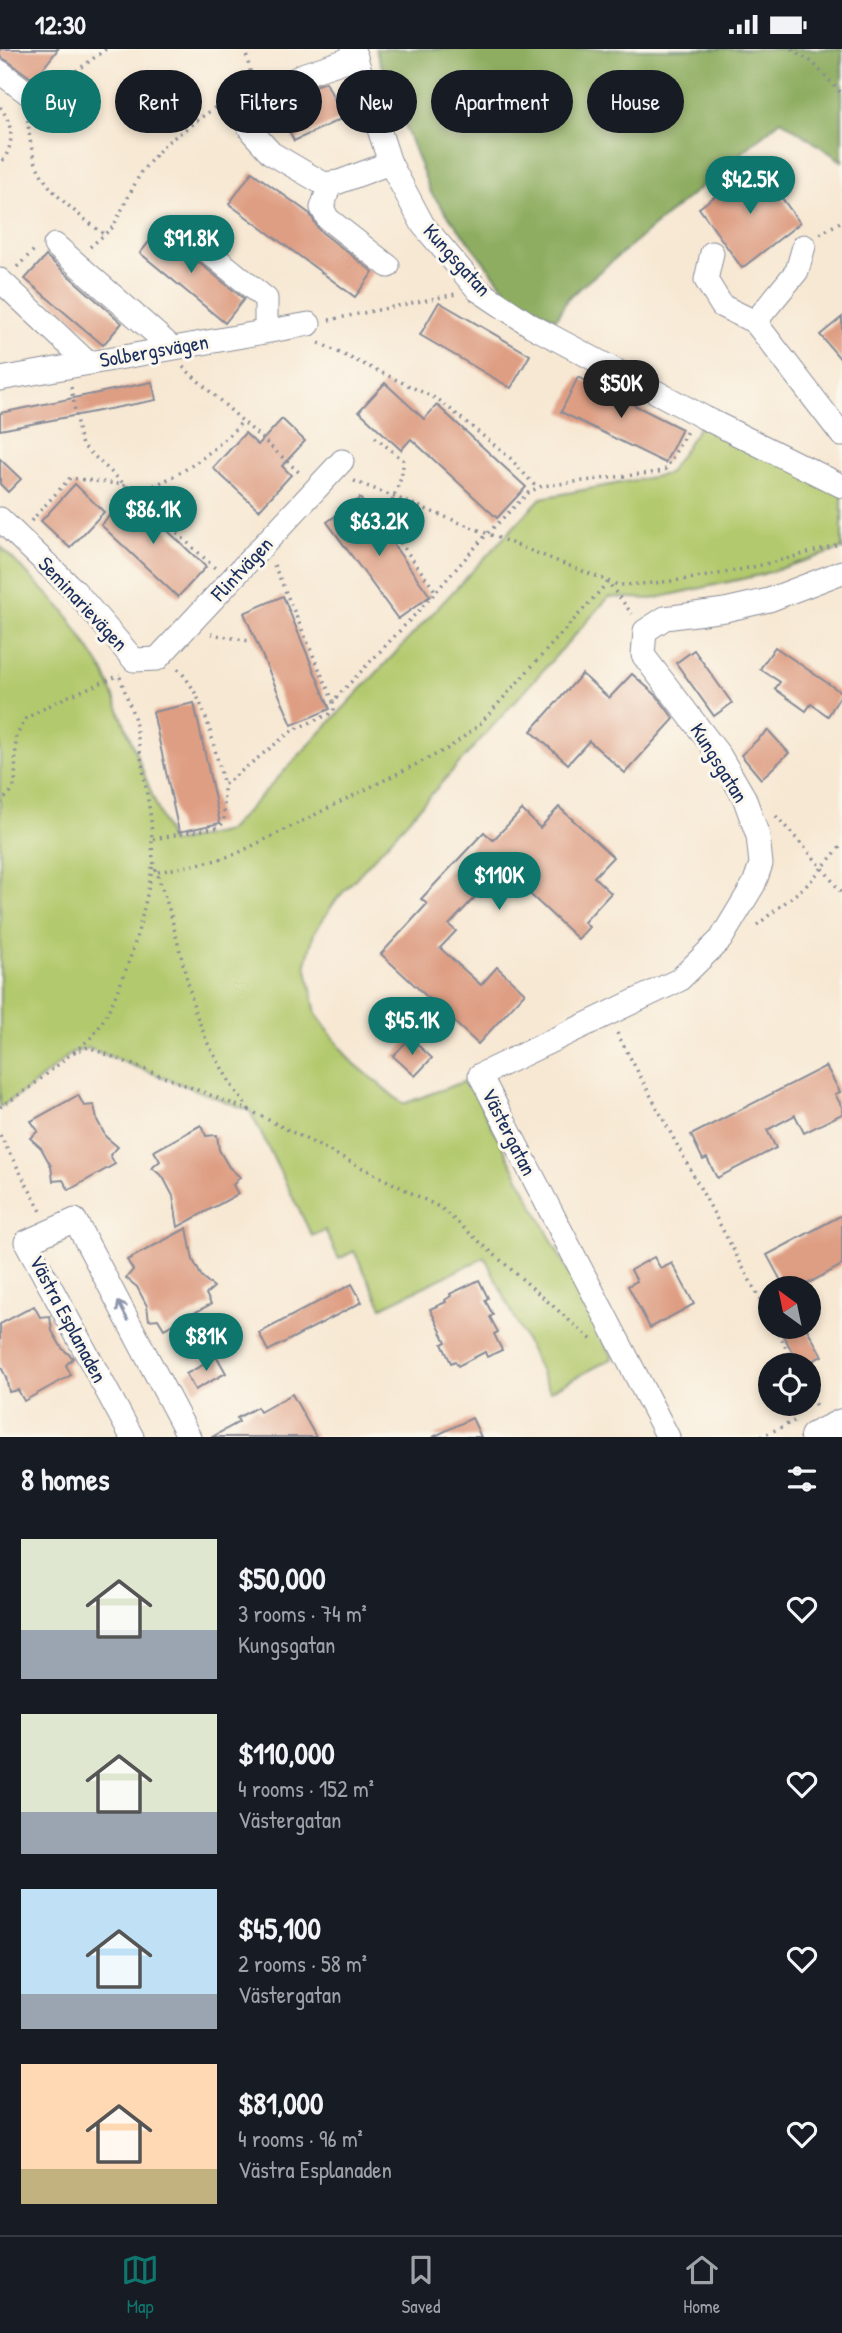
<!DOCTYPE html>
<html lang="en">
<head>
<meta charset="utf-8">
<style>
  :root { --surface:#171b24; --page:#20242c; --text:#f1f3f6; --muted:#9ea1a6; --line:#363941; --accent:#0f766e }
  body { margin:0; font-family:"Patrick Hand",sans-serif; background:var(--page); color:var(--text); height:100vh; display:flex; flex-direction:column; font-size:26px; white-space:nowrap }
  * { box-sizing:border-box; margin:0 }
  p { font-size:23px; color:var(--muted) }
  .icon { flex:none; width:38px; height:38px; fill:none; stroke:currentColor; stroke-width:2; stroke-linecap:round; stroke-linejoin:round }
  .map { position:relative; height:1388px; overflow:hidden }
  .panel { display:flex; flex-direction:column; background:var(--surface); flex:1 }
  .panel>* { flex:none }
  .guide { position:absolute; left:21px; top:21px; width:802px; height:63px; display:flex; gap:14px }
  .needle { width:46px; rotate:327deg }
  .buttons { position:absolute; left:758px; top:1227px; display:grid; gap:14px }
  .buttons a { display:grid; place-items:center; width:63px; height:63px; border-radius:50%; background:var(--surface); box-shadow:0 4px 10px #0003; font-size:35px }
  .price { position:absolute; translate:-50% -60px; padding:0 16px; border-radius:24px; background:var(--accent); color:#fff; font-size:23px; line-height:46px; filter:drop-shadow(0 2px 4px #0008) }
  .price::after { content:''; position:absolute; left:50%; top:42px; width:21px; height:16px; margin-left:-10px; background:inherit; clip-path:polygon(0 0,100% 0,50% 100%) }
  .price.selected { background:#222; color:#fff }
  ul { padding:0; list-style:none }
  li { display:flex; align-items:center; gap:21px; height:175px; padding:0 21px }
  li span { display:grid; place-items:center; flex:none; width:196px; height:140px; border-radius:0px; color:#555 }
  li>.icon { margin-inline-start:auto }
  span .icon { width:84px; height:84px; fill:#fffc; stroke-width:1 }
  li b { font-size:30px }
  h2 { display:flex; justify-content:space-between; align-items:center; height:84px; padding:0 21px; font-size:30px }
  .chip { padding:0 24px; border-radius:32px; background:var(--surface); box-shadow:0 4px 10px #0003; font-size:24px; line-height:63px }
  .chip.selected { background:var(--accent); color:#fff }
  .status { display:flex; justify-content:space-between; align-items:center; height:49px; padding:0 35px; background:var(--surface); direction:ltr }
  .status svg { height:19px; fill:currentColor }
  .menu { display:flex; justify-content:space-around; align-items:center; height:98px; border-top:2px solid var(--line); background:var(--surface); font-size:19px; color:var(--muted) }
  .menu a { display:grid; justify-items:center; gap:4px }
  .menu .selected { color:var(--accent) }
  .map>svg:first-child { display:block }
  .green { fill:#b3c96d; stroke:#677c66; stroke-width:2 }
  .forest { fill:#8ead60; stroke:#546e5f; stroke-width:2 }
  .building { fill:#de9e83 }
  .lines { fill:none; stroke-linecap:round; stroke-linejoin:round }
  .minor-casing { stroke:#898c98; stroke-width:25 }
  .major-casing { stroke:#898c98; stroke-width:32 }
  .path { stroke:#898c98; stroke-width:3.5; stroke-dasharray:2 5; stroke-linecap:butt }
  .minor { stroke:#fff; stroke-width:23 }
  .major { stroke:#fff; stroke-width:30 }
  .oneway { stroke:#8d97ae }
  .labels { text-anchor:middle; stroke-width:6; stroke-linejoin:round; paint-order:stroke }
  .street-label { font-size:21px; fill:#1b2f5e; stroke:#fbf7ec }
</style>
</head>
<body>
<div class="status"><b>12:30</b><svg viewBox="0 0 49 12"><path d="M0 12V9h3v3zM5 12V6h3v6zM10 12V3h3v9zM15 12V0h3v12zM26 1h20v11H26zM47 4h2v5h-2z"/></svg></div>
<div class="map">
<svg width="842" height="1388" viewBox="0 0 842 1388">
  <rect width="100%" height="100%" fill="#fbf7ec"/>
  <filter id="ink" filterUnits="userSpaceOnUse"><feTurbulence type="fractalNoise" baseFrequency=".0143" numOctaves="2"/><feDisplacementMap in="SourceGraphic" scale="14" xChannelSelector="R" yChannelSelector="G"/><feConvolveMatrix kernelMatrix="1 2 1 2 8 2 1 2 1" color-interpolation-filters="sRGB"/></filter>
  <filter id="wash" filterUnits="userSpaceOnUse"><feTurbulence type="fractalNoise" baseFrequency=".00686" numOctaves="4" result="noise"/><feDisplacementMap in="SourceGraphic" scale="28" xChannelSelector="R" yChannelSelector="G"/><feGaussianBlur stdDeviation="1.57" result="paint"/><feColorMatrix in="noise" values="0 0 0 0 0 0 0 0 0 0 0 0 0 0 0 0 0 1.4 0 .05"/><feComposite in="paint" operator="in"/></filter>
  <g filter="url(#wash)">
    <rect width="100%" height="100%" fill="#f7e8d3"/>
    <polygon class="green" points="705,369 842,438 842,500 760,526 652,550 609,548 336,851 314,884 306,915 316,965 349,1010 403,1055 468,1031 613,1309 550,1342 485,1208 382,1258 354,1202 339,1210 325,1181 312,1187 250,1062 88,999 72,1004 31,1038 0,1058 0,497 65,563 105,625 171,794 228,782 541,449 668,425"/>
    <polygon class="forest" points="375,0 842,0 842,112 781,71 568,249 556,270 512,249 431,144"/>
    <g id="blocks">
      <g class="building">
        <polygon points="0,0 58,0 34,31 8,12 0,8"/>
        <polygon points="326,33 343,69 294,92 277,56 311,38"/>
        <polygon points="758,116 800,174 742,219 699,159"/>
        <polygon points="252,123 310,165 319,181 373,223 355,248 229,155"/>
        <polygon points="165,173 171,178 171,187 175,194 244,250 225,274 140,204"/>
        <polygon points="46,207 122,274 103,296 25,230"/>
        <polygon points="439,253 530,306 511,339 420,286"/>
        <polygon points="842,268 842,312 820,286"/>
        <polygon points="578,328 682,380 665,414 561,363"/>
        <polygon points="152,333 156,351 0,381 0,364"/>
        <polygon points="385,334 424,370 437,356 526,438 497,469 411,390 401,401 359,362"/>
        <polygon points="282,370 305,392 282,417 291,426 259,461 213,419 245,384 258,396"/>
        <polygon points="0,410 21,430 8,443 0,435"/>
        <polygon points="75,435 104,463 70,499 41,472"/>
        <polygon points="129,445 206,518 178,548 101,476"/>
        <polygon points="360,449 430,547 398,570 327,473"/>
        <polygon points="283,547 330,660 292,676 244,564"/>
        <polygon points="775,598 842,644 828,667 811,655 806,662 775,640 780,633 760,620"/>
        <polygon points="694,601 732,654 714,667 676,614"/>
        <polygon points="582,625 609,649 632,625 657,647 674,670 625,724 589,692 568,715 531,682"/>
        <polygon points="194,654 220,774 179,783 153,663"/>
        <polygon points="768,681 789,704 761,730 741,706"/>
        <polygon points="559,758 613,808 594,828 611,844 584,873 589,878 578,890 502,819 449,876 456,882 440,899 481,936 497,918 525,944 478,995 381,905 427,855 421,850 484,783 493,791 522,761 540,779"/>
        <polygon points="410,989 432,1009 415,1027 393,1007"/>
        <polygon points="826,1017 840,1043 835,1045 842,1058 842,1065 804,1084 795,1066 767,1081 776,1099 717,1129 707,1109 703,1111 691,1086"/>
        <polygon points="78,1046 84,1057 94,1056 97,1071 106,1088 118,1098 110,1106 115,1115 69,1141 63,1131 53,1132 51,1117 41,1099 30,1089 38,1082 31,1072"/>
        <polygon points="201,1076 206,1087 217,1086 219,1101 229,1118 240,1128 233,1136 238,1145 178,1178 173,1147 163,1128 152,1119 160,1112 154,1102"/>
        <polygon points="842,1166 842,1216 800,1239 785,1239 767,1206"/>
        <polygon points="187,1179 193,1211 202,1228 214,1238 206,1245 211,1255 164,1280 158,1270 149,1271 147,1257 137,1238 126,1229 133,1221 127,1211"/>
        <polygon points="654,1208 661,1220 672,1214 694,1255 650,1279 628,1237 637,1232 631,1221"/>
        <polygon points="479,1231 488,1249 485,1251 493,1266 490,1268 498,1283 494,1285 502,1301 487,1308 485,1303 458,1317 455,1312 451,1314 442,1295 446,1293 430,1260 446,1253 445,1251 451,1247 450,1245"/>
        <polygon points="352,1235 362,1253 268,1302 259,1284"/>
        <polygon points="34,1257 40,1268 50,1267 52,1282 62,1299 73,1309 66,1316 71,1326 24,1352 18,1341 9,1343 6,1328 0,1316 0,1275"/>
        <polygon points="779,1278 806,1278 822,1307 804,1316 799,1316"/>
        <polygon points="217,1308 226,1324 195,1341 186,1325"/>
        <polygon points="292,1345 316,1388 212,1388 239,1373 237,1369 257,1358 260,1363"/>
        <polygon points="472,1369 481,1388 433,1388"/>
      </g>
    </g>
  </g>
  <g filter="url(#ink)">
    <use href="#blocks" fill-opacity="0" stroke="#898c98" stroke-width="2"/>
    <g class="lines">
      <g class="minor-casing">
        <g id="minor">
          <polyline points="353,0 390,114 423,176 478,241 532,277 705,369 842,437"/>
          <polyline points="356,8 305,25 260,49 244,70 252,83 271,104 324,135 339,133 390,114"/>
          <polyline points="0,23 29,45"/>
          <polyline points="330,135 322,159 328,170 388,217"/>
          <polyline points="184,183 266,250 266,282"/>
          <polyline points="55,196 171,298"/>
          <polyline points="712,204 706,231 722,257 755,273 842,386"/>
          <polyline points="0,231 88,314"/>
          <polyline points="755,273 797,222 804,197"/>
          <polyline points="0,330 309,275"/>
          <polyline points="0,470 75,542 134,611 157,610 342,412"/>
          <polyline points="132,1388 26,1193 75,1171 189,1388"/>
          <polyline points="668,1388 480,1026 679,931 721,890 754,835 761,815 758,787 744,748 720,707 643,606 645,582 665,569 725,561 769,551 842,523"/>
        </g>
      </g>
      <g class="major-casing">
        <polyline id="major" points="815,1388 842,1375"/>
      </g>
      <g class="path">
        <polyline points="245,0 250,22 247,32"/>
        <polyline points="792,0 812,13 842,45"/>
        <polyline points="48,43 106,0"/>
        <path d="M0,58c14,18 15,40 0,57"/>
        <path d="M27,64c2,18 3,38 11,55 12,27 44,49 67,67"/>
        <polyline points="820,185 842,172"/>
        <polyline points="90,198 113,178 141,123 165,95 232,46"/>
        <polyline points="17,218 34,201"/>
        <polyline points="329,271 456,245"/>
        <polyline points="319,294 439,351 510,409 537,439"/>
        <polyline points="183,318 302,426"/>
        <polyline points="71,338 79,386 82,396 215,519"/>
        <path d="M375,388l28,23c1,23 -14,40 -17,63l50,69"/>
        <path d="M354,432l264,104c77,-2 151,-20 224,-42"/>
        <path d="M134,444c47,-16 74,-36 108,-71"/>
        <polyline points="31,472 70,429 126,436"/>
        <polyline points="274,516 333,652"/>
        <polyline points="211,585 249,592"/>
        <path d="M178,620c29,30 35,77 46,116"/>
        <polyline points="120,628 135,671 151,770 153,812 170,863 195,962 207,993 232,1037 250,1062"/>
        <polyline points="0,754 10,744 15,735 16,688 26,669 64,649 120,626"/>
        <polyline points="776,767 822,818 842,845"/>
        <polyline points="153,790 219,778 224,773 224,736 293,681 332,664 334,660 333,652 425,555 487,485 529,443 542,437 658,423 666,420 687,382"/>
        <polyline points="158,823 217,811 236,805 449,699 478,677 608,533 632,565"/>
        <polyline points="757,876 808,835 842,796"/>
        <polyline points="617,984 770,1269"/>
        <path d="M74,1003c8,-7 18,-14 24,-23 29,-47 46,-112 55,-166"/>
        <polyline points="0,1058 31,1038 72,1004 88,998 251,1062 441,1159 593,1292"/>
        <polyline points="0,1086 42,1164"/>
        <polyline points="775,1278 795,1316"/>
        <polyline points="808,1342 817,1359"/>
        <polyline points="761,1388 794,1372"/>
      </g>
      <use href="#minor" class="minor"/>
      <use href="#major" class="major"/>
    </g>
    <defs><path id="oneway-shaft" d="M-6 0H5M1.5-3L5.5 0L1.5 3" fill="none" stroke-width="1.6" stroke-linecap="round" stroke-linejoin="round" transform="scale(1.75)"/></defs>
    <use class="oneway" href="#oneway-shaft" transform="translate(123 1262) rotate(-118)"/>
  </g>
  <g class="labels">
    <g class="street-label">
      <text transform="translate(457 211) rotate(48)" y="7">Kungsgatan</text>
      <text transform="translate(154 302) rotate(-10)" y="7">Solbergsvägen</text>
      <text transform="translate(242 520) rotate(-47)" y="7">Flintvägen</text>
      <text transform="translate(83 555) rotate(47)" y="7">Seminarievägen</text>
      <text transform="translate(719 714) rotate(58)" y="7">Kungsgatan</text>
      <text transform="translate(509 1083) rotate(63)" y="7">Västergatan</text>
      <text transform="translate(68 1270) rotate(62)" y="7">Västra Esplanaden</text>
    </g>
  </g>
</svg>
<div class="buttons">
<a><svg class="needle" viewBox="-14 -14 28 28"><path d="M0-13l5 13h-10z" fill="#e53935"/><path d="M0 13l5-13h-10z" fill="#9ea1a6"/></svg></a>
<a><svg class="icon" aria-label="locate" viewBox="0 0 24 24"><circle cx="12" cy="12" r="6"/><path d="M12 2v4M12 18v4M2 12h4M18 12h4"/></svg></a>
</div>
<b class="price" style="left:750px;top:167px">$42.5K</b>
<b class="price" style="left:191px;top:226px">$91.8K</b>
<b class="price selected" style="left:621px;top:371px">$50K</b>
<b class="price" style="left:153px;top:497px">$86.1K</b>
<b class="price" style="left:379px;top:509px">$63.2K</b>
<b class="price" style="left:499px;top:863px">$110K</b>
<b class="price" style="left:412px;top:1008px">$45.1K</b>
<b class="price" style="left:206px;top:1324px">$81K</b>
<div class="guide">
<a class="chip selected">Buy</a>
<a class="chip">Rent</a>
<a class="chip">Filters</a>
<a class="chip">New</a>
<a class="chip">Apartment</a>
<a class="chip">House</a>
</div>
</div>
<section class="panel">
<h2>8 homes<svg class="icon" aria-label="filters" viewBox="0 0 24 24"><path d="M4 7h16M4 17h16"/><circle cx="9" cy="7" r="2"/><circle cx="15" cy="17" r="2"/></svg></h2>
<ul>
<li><span style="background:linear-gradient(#dfe7d0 65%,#9aa5b1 0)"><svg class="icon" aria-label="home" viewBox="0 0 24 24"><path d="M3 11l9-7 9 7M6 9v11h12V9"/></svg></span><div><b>$50,000</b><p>3 rooms · 74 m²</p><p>Kungsgatan</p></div><svg class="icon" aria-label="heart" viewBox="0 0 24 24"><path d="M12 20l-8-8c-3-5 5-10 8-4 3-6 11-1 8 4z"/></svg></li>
<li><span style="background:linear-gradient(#dfe7d0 70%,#9aa5b1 0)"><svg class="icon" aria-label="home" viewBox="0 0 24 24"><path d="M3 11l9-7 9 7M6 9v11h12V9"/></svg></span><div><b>$110,000</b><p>4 rooms · 152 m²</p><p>Västergatan</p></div><svg class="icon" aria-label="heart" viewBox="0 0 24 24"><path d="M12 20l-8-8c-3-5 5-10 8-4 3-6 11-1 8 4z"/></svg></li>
<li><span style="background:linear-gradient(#bfe0f5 75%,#9aa5b1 0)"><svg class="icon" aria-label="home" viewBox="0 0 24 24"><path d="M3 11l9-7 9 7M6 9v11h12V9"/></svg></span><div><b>$45,100</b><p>2 rooms · 58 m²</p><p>Västergatan</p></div><svg class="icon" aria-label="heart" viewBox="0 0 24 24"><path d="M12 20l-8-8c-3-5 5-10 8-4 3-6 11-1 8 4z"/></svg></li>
<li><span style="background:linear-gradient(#ffd9b3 75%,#c2b280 0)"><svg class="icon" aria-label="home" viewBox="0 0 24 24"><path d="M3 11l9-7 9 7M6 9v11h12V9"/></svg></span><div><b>$81,000</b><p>4 rooms · 96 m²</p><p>Västra Esplanaden</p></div><svg class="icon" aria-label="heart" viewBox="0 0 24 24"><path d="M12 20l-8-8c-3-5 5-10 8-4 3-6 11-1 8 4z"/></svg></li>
</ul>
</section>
<nav class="menu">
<a class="selected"><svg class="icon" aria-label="map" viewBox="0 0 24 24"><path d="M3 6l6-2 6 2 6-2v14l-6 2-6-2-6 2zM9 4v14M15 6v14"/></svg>Map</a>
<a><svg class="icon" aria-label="saved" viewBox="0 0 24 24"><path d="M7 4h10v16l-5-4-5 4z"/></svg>Saved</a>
<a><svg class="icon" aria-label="home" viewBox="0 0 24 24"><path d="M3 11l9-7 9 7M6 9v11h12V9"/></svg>Home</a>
</nav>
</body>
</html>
